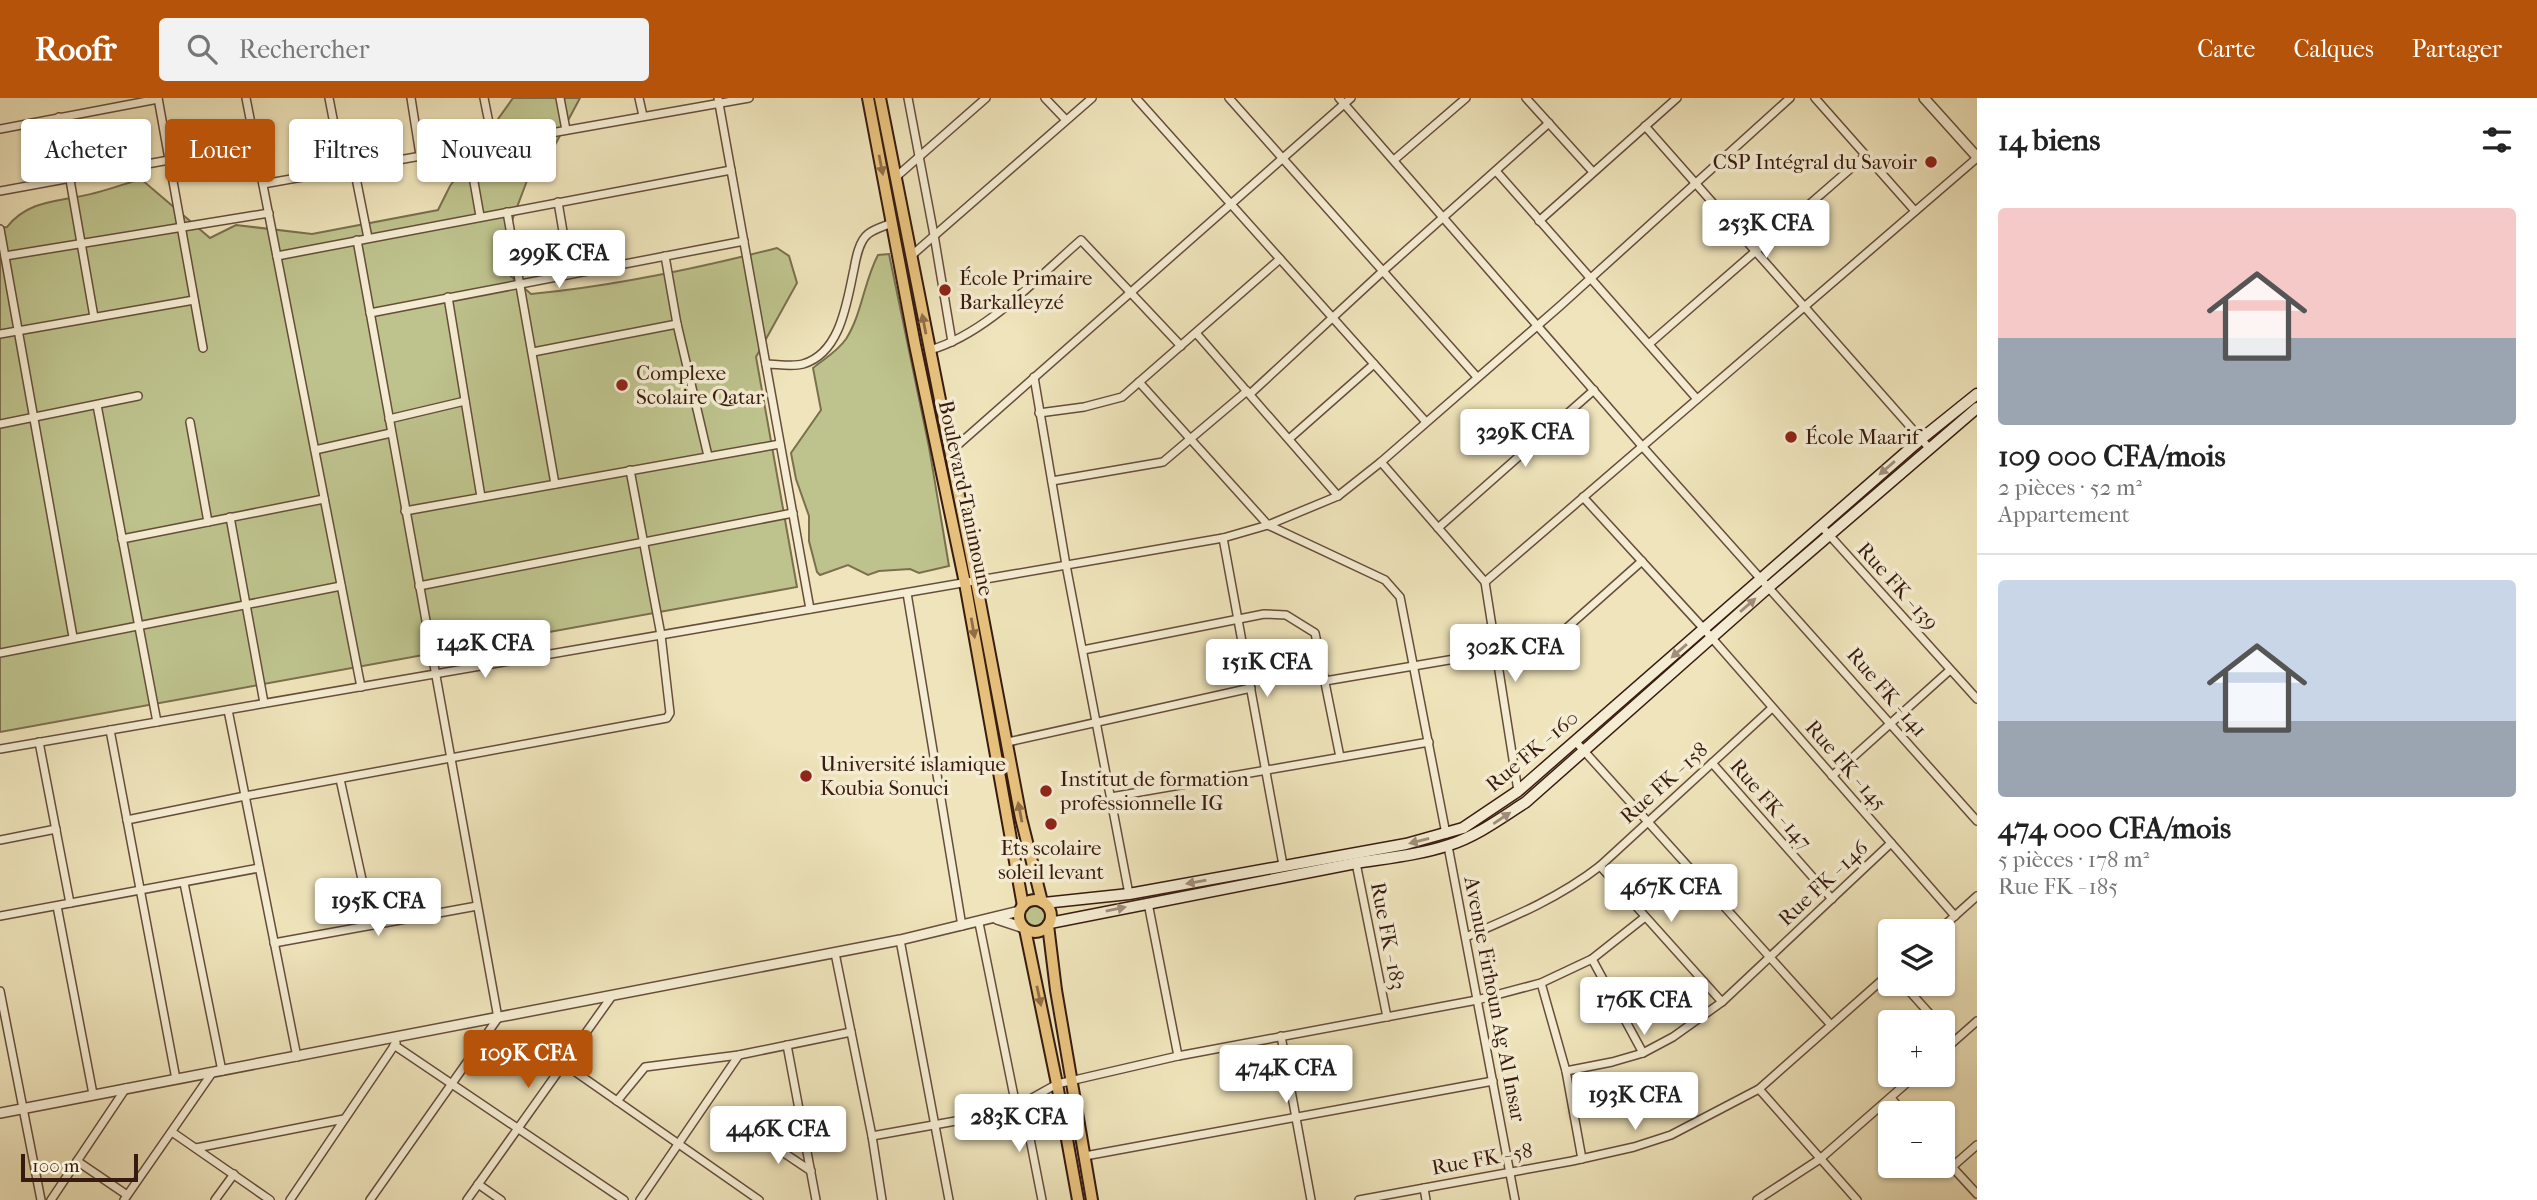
<!DOCTYPE html>
<html lang="fr">
<head>
<meta charset="utf-8">
<style>
  :root { --surface:#fff; --page:#f2f2f2; --text:#222; --muted:#767676; --line:#e0e0e0; --accent:#b45309 }
  body { margin:0; font-family:"IM FELL French Canon",serif; background:var(--page); color:var(--text); height:100vh; display:flex; flex-direction:column; font-size:26px; white-space:nowrap }
  * { box-sizing:border-box; margin:0 }
  p { font-size:23px; color:var(--muted) }
  .icon { flex:none; width:38px; height:38px; fill:none; stroke:currentColor; stroke-width:2; stroke-linecap:round; stroke-linejoin:round }
  .map { position:relative; flex:1; overflow:hidden }
  .sheet { display:flex; flex-direction:column; background:var(--surface); width:560px }
  .sheet>* { flex:none }
  .top-card { position:absolute; left:21px; top:21px; width:665px; height:63px; display:flex; gap:14px }
  .tools { position:absolute; left:1878px; top:821px; display:grid; gap:14px }
  .tools a { display:grid; place-items:center; width:77px; height:77px; border-radius:7px; background:var(--surface); box-shadow:0 2px 5px #0004; font-size:35px }
  .scale { position:absolute; left:21px; bottom:18px; width:117px; box-sizing:border-box; padding-left:7px; border:4px solid #381b10; border-top:0; font-size:19px; line-height:24px; white-space:nowrap; color:#381b10; -webkit-text-stroke:5px #f5edd3; paint-order:stroke }
  .price { position:absolute; translate:-50% -60px; padding:0 16px; border-radius:7px; background:#fff; color:#222; font-size:23px; line-height:46px; filter:drop-shadow(0 2px 4px #0008) }
  .price::after { content:''; position:absolute; left:50%; top:42px; width:21px; height:16px; margin-left:-10px; background:inherit; clip-path:polygon(0 0,100% 0,50% 100%) }
  .price.on { background:var(--accent); color:#fff }
  ul { padding:0; list-style:none }
  li { display:grid; align-content:center; gap:14px; height:371px; padding:0 21px }
  li+li { border-top:2px solid var(--line) }
  li span { display:grid; place-items:center; height:217px; border-radius:7px; color:#555 }
  li>.icon { margin-inline-start:auto }
  span .icon { width:126px; height:126px; fill:#fffc; stroke-width:1 }
  li b { font-size:30px }
  h2 { display:flex; justify-content:space-between; align-items:center; height:84px; padding:0 21px; font-size:30px }
  .tag { padding:0 24px; border-radius:7px; background:var(--surface); box-shadow:0 2px 5px #0004; font-size:24px; line-height:63px }
  .tag.on { background:var(--accent); color:#fff }
  header { display:flex; align-items:center; gap:42px; box-sizing:border-box; height:98px; padding:0 35px; background:var(--accent); color:#fff }
  header strong { font-size:33px }
  nav { display:flex; gap:38px; margin-inline-start:auto; font-size:24px }
  .search { width:490px; height:63px; background:var(--page); display:flex; align-items:center; gap:18px; box-sizing:border-box; padding:0 24px; border-radius:7px; color:var(--muted); font-size:26px }
  main { display:flex; flex:1; min-height:0 }
  .map>svg:first-child { display:block }
  .green { fill:#bec38d; stroke:#7b6f4e; stroke-width:2 }
  .lines { fill:none; stroke-linecap:round; stroke-linejoin:round }
  .minor-casing { stroke:#664d3b; stroke-width:10 }
  .tertiary-casing { stroke:#664d3b; stroke-width:12 }
  .secondary-casing { stroke:#381b10; stroke-width:13 }
  .primary-casing { stroke:#381b10; stroke-width:14 }
  .minor { stroke:#f5edd3; stroke-width:7 }
  .tertiary { stroke:#f5edd3; stroke-width:9 }
  .secondary { stroke:#f5edd3; stroke-width:10 }
  .primary { stroke:#e8c27e; stroke-width:10 }
  .oneway { fill:#906e47 }
  .oneway2 { fill:#a08e7b }
  .poi-dot { fill:#8f2418; stroke:#f5edd3; stroke-width:2.5 }
  .labels { text-anchor:middle; stroke-width:7; stroke-linejoin:round; paint-order:stroke }
  .poi-label { font-size:21px; fill:#381b10; stroke:#f5edd3; text-anchor:start }
  .street-label { font-size:21px; fill:#381b10; stroke:#f5edd3 }
</style>
</head>
<body>
<header>
<strong>Roofr</strong>
<div class="search"><svg class="icon" aria-label="search" viewBox="0 0 24 24"><circle cx="10" cy="10" r="6"/><path d="M15 15l6 6"/></svg>Rechercher</div>
<nav><a>Carte</a><a>Calques</a><a>Partager</a></nav>
</header>
<main>
<div class="map">
<svg width="1977" height="1102" viewBox="0 0 1977 1102">
  <rect width="100%" height="100%" fill="#efe4bb"/>
  <filter id="stains"><feTurbulence type="fractalNoise" baseFrequency=".00286" numOctaves="4"/><feColorMatrix values="0 0 0 0 .2 0 0 0 0 .09 0 0 0 0 .02 0 0 0 .5 -.17"/></filter>
  <radialGradient id="worn" r=".72"><stop offset=".6" stop-color="#630" stop-opacity="0"/><stop offset="1" stop-color="#630" stop-opacity=".3"/></radialGradient>
  <g class="green">
    <path d="M513,0h67l-25,47 -24,25 -35,93 35,31c84,-8 164,-25 246,-46l12,8 8,27 -41,74 41,230 -797,145v-504l7,-1c18,-23 42,-25 69,-30 22,-3 44,-12 65,-18l69,59 26,-13 76,9 126,-24 12,-24z"/>
    <path d="M889,156l40,193 20,119 -30,7 -9,-4 -31,2 -11,4 -20,-10 -28,10 -3,-3 -8,-31v-25l-13,-37 -5,-26 30,-43 -8,-42c12,-10 24,-16 33,-29 16,-25 18,-58 32,-84z"/>
    <circle cx="1034" cy="819" r="12"/>
  </g>
  <g class="lines">
    <g class="minor-casing">
      <g id="minor">
        <polyline points="158,0 203,250"/>
        <polyline points="246,0 361,589"/>
        <polyline points="329,0 343,72"/>
        <polyline points="411,0 420,57"/>
        <polyline points="484,0 493,45"/>
        <polyline points="560,0 566,32"/>
        <polyline points="639,0 643,18"/>
        <polyline points="718,0 810,511"/>
        <polyline points="908,0 934,137 952,244"/>
        <polyline points="1045,0 1066,22"/>
        <polyline points="1136,0 1426,324"/>
        <polyline points="1229,0 1477,279"/>
        <polyline points="1339,0 1642,348 1977,723"/>
        <polyline points="1526,0 1593,74"/>
        <polyline points="1815,0 1915,113"/>
        <polyline points="59,19 94,219"/>
        <polyline points="1645,28 1929,350"/>
        <polyline points="0,31 158,1"/>
        <polyline points="468,50 480,118"/>
        <polyline points="1394,62 1466,0"/>
        <polyline points="354,70 368,140"/>
        <polyline points="1496,73 1697,301"/>
        <polyline points="896,79 986,0"/>
        <polyline points="263,86 749,0"/>
        <polyline points="0,93 169,62"/>
        <polyline points="558,104 570,175"/>
        <polyline points="507,114 555,386"/>
        <polyline points="1539,123 1677,0"/>
        <polyline points="0,131 73,539"/>
        <polyline points="357,142 498,920 370,1102"/>
        <polyline points="5,158 269,115"/>
        <polyline points="277,158 731,72"/>
        <polyline points="665,158 677,226 708,358"/>
        <polyline points="911,158 1092,0"/>
        <polyline points="448,199 481,399"/>
        <polyline points="370,215 744,143"/>
        <polyline points="1196,235 1338,398"/>
        <polyline points="0,236 194,202"/>
        <polyline points="1649,246 1865,58"/>
        <path d="M930,252c56,-16 107,-72 151,-110l100,106"/>
        <polyline points="533,254 677,226"/>
        <path d="M766,266c11,0 26,3 37,0 38,-11 44,-63 51,-95 2,-11 5,-28 14,-35 6,-5 17,-8 24,-11"/>
        <polyline points="1034,279 1066,467 1129,796"/>
        <polyline points="1139,284 1268,427 1385,482 1400,499 1446,736"/>
        <polyline points="1250,296 1383,173 1549,25"/>
        <polyline points="97,307 157,624"/>
        <polyline points="1039,315 1084,309 1122,299 1280,161"/>
        <polyline points="389,321 465,303"/>
        <polyline points="190,324 208,424"/>
        <polyline points="0,326 138,298"/>
        <polyline points="1289,341 1374,266"/>
        <polyline points="315,352 391,335"/>
        <polyline points="951,353 1351,0"/>
        <polyline points="1381,364 1485,484 1518,693"/>
        <polyline points="1052,383 1163,364 1247,293"/>
        <polyline points="1583,399 1704,531 1955,818"/>
        <polyline points="405,413 780,346"/>
        <polyline points="230,419 264,605"/>
        <polyline points="1822,429 1977,601"/>
        <polyline points="1438,430 1594,292"/>
        <polyline points="1223,440 1283,767"/>
        <polyline points="122,441 324,401"/>
        <polyline points="1485,484 1977,60"/>
        <polyline points="419,488 793,415"/>
        <polyline points="907,495 962,828"/>
        <polyline points="1083,552 1264,516 1286,517 1315,535 1340,659"/>
        <polyline points="0,555 341,488"/>
        <polyline points="1325,583 1496,554 1551,540 1561,535 1642,463"/>
        <polyline points="228,612 297,959"/>
        <polyline points="110,632 176,981"/>
        <polyline points="39,644 70,805"/>
        <polyline points="1008,644 1251,590"/>
        <polyline points="1576,644 1831,927"/>
        <polyline points="0,651 1223,440 1268,427 1338,398 1381,364 1560,208 1790,0"/>
        <polyline points="1712,665 1832,801"/>
        <polyline points="1832,678 1950,572"/>
        <polyline points="340,681 372,827"/>
        <polyline points="1111,699 1429,644"/>
        <polyline points="127,722 245,698 667,620 670,615 661,537 630,372"/>
        <polyline points="0,742 56,731"/>
        <polyline points="1448,748 1515,1102"/>
        <polyline points="1356,765 1387,919"/>
        <polyline points="1600,768 1722,904"/>
        <polyline points="184,785 222,973"/>
        <polyline points="1148,805 1178,958"/>
        <polyline points="57,808 93,996"/>
        <polyline points="0,818 259,770"/>
        <polyline points="979,825 1016,1008"/>
        <polyline points="1938,833 1977,798"/>
        <path d="M1466,839c47,-20 93,-39 134,-71l172,-158"/>
        <polyline points="900,842 949,1102"/>
        <polyline points="274,845 477,808"/>
        <polyline points="835,855 872,1038 882,1102"/>
        <polyline points="1592,861 1643,955"/>
        <polyline points="1541,885 1566,973 1582,1061"/>
        <polyline points="1903,886 1937,924"/>
        <polyline points="0,893 41,1102"/>
        <polyline points="1942,930 1954,943"/>
        <polyline points="1281,938 1311,1102"/>
        <polyline points="394,947 624,1102"/>
        <polyline points="787,947 816,1102"/>
        <polyline points="1942,954 1977,923"/>
        <polyline points="564,966 759,1102"/>
        <polyline points="1566,973 1612,964 1643,955 1673,939 1722,904 1891,745"/>
        <polyline points="1759,991 1857,1102"/>
        <polyline points="1891,1000 1904,1015"/>
        <polyline points="617,1003 645,969 739,957 851,934"/>
        <polyline points="1023,1005 1042,1102"/>
        <polyline points="172,1034 270,1102"/>
        <polyline points="872,1038 995,1016 1023,1005 1057,986 1178,958 1477,902 1541,885 1592,861 1645,819"/>
        <polyline points="760,1039 811,1073"/>
        <polyline points="196,1050 344,1021"/>
        <polyline points="1085,1058 1493,983"/>
        <polyline points="1942,1058 1977,1096"/>
        <polyline points="77,1063 127,1097"/>
        <polyline points="1952,1069 1977,1047"/>
        <polyline points="478,1086 501,1102"/>
        <polyline points="1424,1090 1426,1102"/>
        <polyline points="51,1102 126,990"/>
        <polyline points="124,1102 212,975"/>
        <polyline points="215,1102 234,1076"/>
        <polyline points="290,1102 396,945"/>
        <polyline points="467,1102 612,898"/>
        <polyline points="640,1102 739,957"/>
        <polyline points="1359,1102 1572,1063 1634,1049 1671,1037 1759,991 1890,875"/>
        <polyline points="1757,1102 1820,1061 1917,976"/>
      </g>
    </g>
    <g class="tertiary-casing">
      <g id="tertiary">
        <polyline points="1924,0 1977,59"/>
        <polyline points="997,821 1024,830"/>
        <polyline points="0,1015 900,842 1020,813"/>
      </g>
    </g>
    <g class="secondary-casing">
      <g id="secondary">
        <polyline points="1044,805 1129,796 1406,746 1463,730 1518,693 1921,341 1977,296"/>
        <path d="M1050,825l306,-60c31,-5 63,-8 93,-18 28,-9 52,-27 77,-43l244,-216 207,-178"/>
      </g>
    </g>
    <g class="primary-casing">
      <g id="primary">
        <polyline points="868,0 915,247 965,485 1023,808"/>
        <polyline points="880,0 976,483 1021,720 1042,804"/>
        <circle cx="1035" cy="818" r="16"/>
        <polyline points="1048,827 1056,892 1092,1102"/>
        <polyline points="1025,831 1057,986 1078,1102"/>
      </g>
    </g>
    <use href="#minor" class="minor"/>
    <use href="#tertiary" class="tertiary"/>
    <use href="#secondary" class="secondary"/>
    <use href="#primary" class="primary"/>
  </g>
  <defs><path id="oneway-solid" d="M-6-.8H1V-3.2L6.5 0L1 3.2V.8H-6Z" transform="scale(1.75)"/></defs>
  <g class="oneway">
    <use href="#oneway-solid" transform="translate(881 67) rotate(79)"/>
    <use href="#oneway-solid" transform="translate(924 226) rotate(-101)"/>
    <use href="#oneway-solid" transform="translate(973 530) rotate(80)"/>
    <use href="#oneway-solid" transform="translate(1020 714) rotate(-101)"/>
    <use href="#oneway-solid" transform="translate(1039 898) rotate(78)"/>
  </g>
  <g class="oneway2">
    <use href="#oneway-solid" transform="translate(1887 370) rotate(139)"/>
    <use href="#oneway-solid" transform="translate(1748 507) rotate(-41)"/>
    <use href="#oneway-solid" transform="translate(1679 553) rotate(139)"/>
    <use href="#oneway-solid" transform="translate(1502 720) rotate(-34)"/>
    <use href="#oneway-solid" transform="translate(1419 743) rotate(166)"/>
    <use href="#oneway-solid" transform="translate(1196 784) rotate(170)"/>
    <use href="#oneway-solid" transform="translate(1116 811) rotate(-11)"/>
  </g>
  <g class="poi-dot">
    <circle cx="1931" cy="64" r="7"/>
    <circle cx="945" cy="192" r="7"/>
    <circle cx="622" cy="287" r="7"/>
    <circle cx="1791" cy="339" r="7"/>
    <circle cx="806" cy="678" r="7"/>
    <circle cx="1046" cy="693" r="7"/>
    <circle cx="1051" cy="726" r="7"/>
  </g>
  <g class="labels">
    <g class="poi-label">
      <text x="1917" y="71" text-anchor="end">CSP Intégral du Savoir</text>
      <text x="959" y="187">École Primaire<tspan x="959" dy="24">Barkalleyzé</tspan></text>
      <text x="636" y="282">Complexe<tspan x="636" dy="24">Scolaire Qatar</tspan></text>
      <text x="1805" y="346">École Maarif</text>
      <text x="820" y="673">Université islamique<tspan x="820" dy="24">Koubia Sonuci</tspan></text>
      <text x="1060" y="688">Institut de formation<tspan x="1060" dy="24">professionnelle IG</tspan></text>
      <text x="1051" y="757" text-anchor="middle">Ets scolaire<tspan x="1051" dy="24">soleil levant</tspan></text>
    </g>
    <g class="street-label">
      <text transform="translate(966 400) rotate(78)" y="7">Boulevard Tanimoune</text>
      <text transform="translate(1898 488) rotate(48)" y="7">Rue FK - 139</text>
      <text transform="translate(1887 594) rotate(49)" y="7">Rue FK - 141</text>
      <text transform="translate(1532 653) rotate(-40)" y="7">Rue FK - 160</text>
      <text transform="translate(1846 667) rotate(49)" y="7">Rue FK - 145</text>
      <text transform="translate(1664 685) rotate(-42)" y="7">Rue FK - 158</text>
      <text transform="translate(1771 706) rotate(49)" y="7">Rue FK - 147</text>
      <text transform="translate(1823 785) rotate(-43)" y="7">Rue FK - 146</text>
      <text transform="translate(1388 838) rotate(79)" y="7">Rue FK - 183</text>
      <text transform="translate(1495 901) rotate(79)" y="7">Avenue Firhoun Ag Al Insar</text>
      <text transform="translate(1482 1061) rotate(-10)" y="7">Rue FK - 58</text>
    </g>
  </g>
  <rect width="100%" height="100%" filter="url(#stains)"/>
  <rect width="100%" height="100%" fill="url(#worn)"/>
</svg>
<div class="tools">
<a><svg class="icon" aria-label="layers" viewBox="0 0 24 24"><path d="M12 4l9 5-9 5-9-5zM3 14l9 5 9-5"/></svg></a>
<a>+</a>
<a>−</a>
</div>
<div class="scale">100 m</div>
<b class="price" style="left:1766px;top:162px">253K CFA</b>
<b class="price" style="left:559px;top:192px">299K CFA</b>
<b class="price" style="left:1525px;top:371px">329K CFA</b>
<b class="price" style="left:485px;top:582px">142K CFA</b>
<b class="price" style="left:1515px;top:586px">302K CFA</b>
<b class="price" style="left:1267px;top:601px">151K CFA</b>
<b class="price" style="left:1671px;top:826px">467K CFA</b>
<b class="price" style="left:378px;top:840px">195K CFA</b>
<b class="price" style="left:1644px;top:939px">176K CFA</b>
<b class="price on" style="left:528px;top:992px">109K CFA</b>
<b class="price" style="left:1286px;top:1007px">474K CFA</b>
<b class="price" style="left:1635px;top:1034px">193K CFA</b>
<b class="price" style="left:1019px;top:1056px">283K CFA</b>
<b class="price" style="left:778px;top:1068px">446K CFA</b>
<div class="top-card">
<a class="tag">Acheter</a>
<a class="tag on">Louer</a>
<a class="tag">Filtres</a>
<a class="tag">Nouveau</a>
</div>
</div>
<section class="sheet">
<h2>14 biens<svg class="icon" aria-label="filters" viewBox="0 0 24 24"><path d="M4 7h16M4 17h16"/><circle cx="9" cy="7" r="2"/><circle cx="15" cy="17" r="2"/></svg></h2>
<ul>
<li><span style="background:linear-gradient(#f6c9c9 60%,#9aa5b1 0)"><svg class="icon" aria-label="home" viewBox="0 0 24 24"><path d="M3 11l9-7 9 7M6 9v11h12V9"/></svg></span><div><b>109 000 CFA/mois</b><p>2 pièces · 52 m²</p><p>Appartement</p></div></li>
<li><span style="background:linear-gradient(#c9d6e8 65%,#9aa5b1 0)"><svg class="icon" aria-label="home" viewBox="0 0 24 24"><path d="M3 11l9-7 9 7M6 9v11h12V9"/></svg></span><div><b>474 000 CFA/mois</b><p>5 pièces · 178 m²</p><p>Rue FK - 185</p></div></li>
</ul>
</section>
</main>
</body>
</html>
